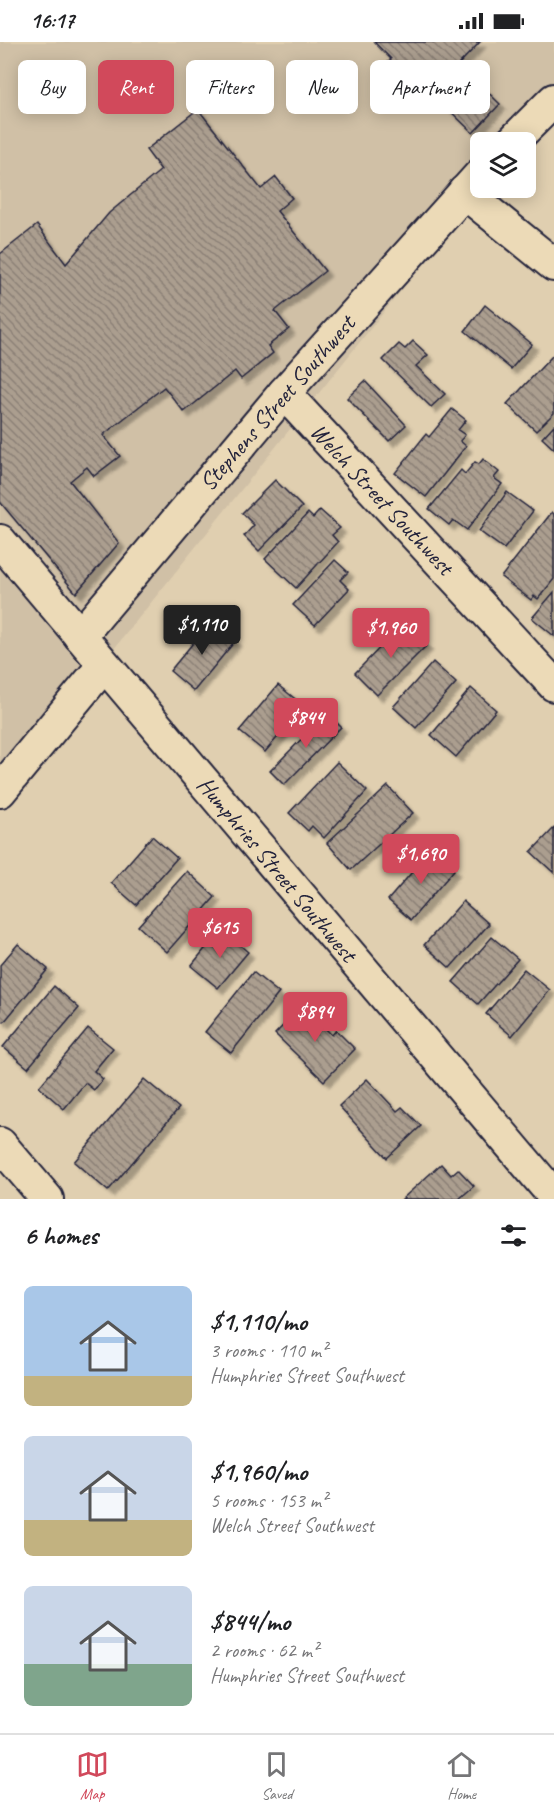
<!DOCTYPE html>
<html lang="en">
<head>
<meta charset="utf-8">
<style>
  :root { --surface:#fff; --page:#f6f6f6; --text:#202124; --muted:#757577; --line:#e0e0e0; --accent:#d1495b }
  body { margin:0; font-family:Caveat,sans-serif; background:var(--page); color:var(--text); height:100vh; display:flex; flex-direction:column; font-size:22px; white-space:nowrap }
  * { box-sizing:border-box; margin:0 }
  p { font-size:20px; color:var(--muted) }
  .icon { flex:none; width:33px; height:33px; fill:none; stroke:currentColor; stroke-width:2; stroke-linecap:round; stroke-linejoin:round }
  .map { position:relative; height:1157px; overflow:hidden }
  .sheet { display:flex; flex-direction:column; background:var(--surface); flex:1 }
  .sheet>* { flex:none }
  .banner { position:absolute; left:18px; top:18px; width:519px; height:54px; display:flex; gap:12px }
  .controls { position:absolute; left:470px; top:90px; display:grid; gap:12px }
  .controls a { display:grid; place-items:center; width:66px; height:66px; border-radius:9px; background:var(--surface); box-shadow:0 3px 15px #0003; font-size:30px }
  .price { position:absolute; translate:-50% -51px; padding:0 14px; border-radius:6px; background:var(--accent); color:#fff; font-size:20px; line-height:39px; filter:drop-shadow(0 2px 3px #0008) }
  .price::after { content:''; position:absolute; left:50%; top:36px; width:18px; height:14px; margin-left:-9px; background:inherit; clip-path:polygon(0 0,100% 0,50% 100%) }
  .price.active { background:#222; color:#fff }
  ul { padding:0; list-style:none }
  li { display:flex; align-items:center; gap:18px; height:150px; padding:0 24px }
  li span { display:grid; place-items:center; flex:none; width:168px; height:120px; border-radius:9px; color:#555 }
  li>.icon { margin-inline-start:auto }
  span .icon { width:72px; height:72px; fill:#fffc; stroke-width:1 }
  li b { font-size:26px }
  h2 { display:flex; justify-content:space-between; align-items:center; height:72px; padding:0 24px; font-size:26px }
  .chip { padding:0 21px; border-radius:9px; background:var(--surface); box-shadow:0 3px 15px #0003; font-size:21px; line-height:54px }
  .chip.active { background:var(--accent); color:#fff }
  .status { display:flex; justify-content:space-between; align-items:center; height:42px; padding:0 30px; background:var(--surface); direction:ltr }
  .status svg { height:16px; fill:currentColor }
  .tab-bar { display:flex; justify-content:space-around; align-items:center; height:84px; border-top:2px solid var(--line); background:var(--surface); font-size:16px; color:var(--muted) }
  .tab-bar a { display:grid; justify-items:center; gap:3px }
  .tab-bar .active { color:var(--accent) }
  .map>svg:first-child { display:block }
  .built { fill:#d0c0a6 }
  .building { fill:url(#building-back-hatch); stroke:#22223b; stroke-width:1.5; filter:url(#shadow) }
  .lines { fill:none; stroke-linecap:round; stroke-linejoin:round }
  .street-casing { stroke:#22223b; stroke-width:36 }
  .street { stroke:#ecdab7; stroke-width:32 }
  .labels { text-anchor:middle; stroke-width:4.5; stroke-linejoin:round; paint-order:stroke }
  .street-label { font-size:24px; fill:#22223b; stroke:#ecdab7 }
</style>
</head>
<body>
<div class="status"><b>16:17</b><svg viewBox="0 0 49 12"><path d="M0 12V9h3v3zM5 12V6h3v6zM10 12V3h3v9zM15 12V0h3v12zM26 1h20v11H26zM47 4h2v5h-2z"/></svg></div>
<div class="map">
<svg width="554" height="1157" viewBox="0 0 554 1157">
  <defs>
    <pattern id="building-back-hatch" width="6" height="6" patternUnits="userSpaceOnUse" patternTransform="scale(1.5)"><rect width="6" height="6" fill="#ab9e8f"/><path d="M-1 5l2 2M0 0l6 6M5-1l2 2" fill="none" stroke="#8b8076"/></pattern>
    <filter id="shadow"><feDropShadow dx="5.5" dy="5.5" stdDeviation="1.5" flood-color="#0004"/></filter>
  </defs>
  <rect width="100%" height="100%" fill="#e0cfb0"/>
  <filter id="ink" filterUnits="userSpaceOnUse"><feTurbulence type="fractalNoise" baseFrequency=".0167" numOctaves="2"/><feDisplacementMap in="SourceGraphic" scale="12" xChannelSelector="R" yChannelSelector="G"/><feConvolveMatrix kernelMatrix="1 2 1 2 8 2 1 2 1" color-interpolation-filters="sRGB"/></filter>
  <g filter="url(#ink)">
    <polygon class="built" points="0,0 554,0 554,68 525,101 480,100 480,146 468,165 0,749"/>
    <g class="building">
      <polygon points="374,0 480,0 459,22 500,62 473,91 412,32 401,44 382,26 391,17"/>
      <polygon points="198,67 261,147 276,135 292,156 277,169 325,229 275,269 289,287 268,304 273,311 241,337 235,329 184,370 164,345 103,393 120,414 94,434 87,425 70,439 119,501 76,551 0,460 0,212 37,183 66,222 109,171 161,128 146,108"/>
      <polygon points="485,263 532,302 511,327 465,289"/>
      <polygon points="413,299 428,313 416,324 445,352 431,365 383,318 399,302 405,307"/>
      <polygon points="554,312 554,371 536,389 507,362"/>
      <polygon points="365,339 406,383 389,399 347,356"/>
      <polygon points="452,367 466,378 458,388 465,393 460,399 466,404 426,455 395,431 426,392 429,395"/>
      <polygon points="554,383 554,407 542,396"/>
      <polygon points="483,417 499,430 494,436 502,442 467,488 453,478 449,483 429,467 461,428 465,432 475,420 479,422"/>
      <polygon points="275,438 302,465 259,509 244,494 254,483 242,471"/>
      <polygon points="507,450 533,469 504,507 479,489"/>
      <polygon points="320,468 340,486 332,493 338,500 296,546 265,517 308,471 313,476"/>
      <polygon points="552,470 554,472 554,537 538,557 534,554 531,558 501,535"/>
      <polygon points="335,518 348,530 340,538 349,547 315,583 293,563"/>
      <polygon points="554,550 554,594 532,576"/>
      <polygon points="211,579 235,599 194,649 170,629"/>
      <polygon points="404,581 427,603 377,653 355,631"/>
      <polygon points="433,620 456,641 416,686 393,665"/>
      <polygon points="278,643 304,664 265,710 239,689"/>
      <polygon points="471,646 496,668 456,715 431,693"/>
      <polygon points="327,671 341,685 284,743 270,729"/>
      <polygon points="337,720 367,749 324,796 312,784 308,789 289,771"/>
      <polygon points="388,744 413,771 351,828 327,801"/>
      <polygon points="554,786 554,831 531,810"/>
      <polygon points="152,794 177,816 136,863 111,841"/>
      <polygon points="431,808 454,828 411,878 388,858"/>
      <polygon points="187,829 215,855 167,910 138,884"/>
      <polygon points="463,859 489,882 450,926 424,903"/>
      <polygon points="221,887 248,910 218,946 191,924"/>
      <polygon points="492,895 518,917 478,962 453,940"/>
      <polygon points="18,902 48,927 4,980 0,977 0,923"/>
      <polygon points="524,927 550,948 512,994 486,972"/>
      <polygon points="253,930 279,951 231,1011 205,990"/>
      <polygon points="54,944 79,966 28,1026 3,1005"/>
      <polygon points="302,964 332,993 336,988 355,1007 324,1039 275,992"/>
      <polygon points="88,986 113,1006 94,1029 103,1037 94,1048 85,1041 64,1067 39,1045"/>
      <polygon points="144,1037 179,1066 108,1149 74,1120"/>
      <polygon points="367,1037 397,1069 402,1065 421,1084 387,1116 339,1064"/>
      <polygon points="441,1122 451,1133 458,1127 474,1144 459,1157 402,1157"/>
    </g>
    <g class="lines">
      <g class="street-casing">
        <g id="street">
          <polyline points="512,100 554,58"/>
          <polyline points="464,150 554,223"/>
          <polyline points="284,351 554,643"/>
          <polyline points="0,499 554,1154"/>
          <polyline points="80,594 284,351 480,133"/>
          <polyline points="0,749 104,623"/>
          <polyline points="0,1102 47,1157"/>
        </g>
      </g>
      <use href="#street" class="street"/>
    </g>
  </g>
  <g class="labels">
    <g class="street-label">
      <text transform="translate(277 361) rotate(-49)" y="8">Stephens Street Southwest</text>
      <text transform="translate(382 457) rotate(47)" y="8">Welch Street Southwest</text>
      <text transform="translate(277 827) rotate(50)" y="8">Humphries Street Southwest</text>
    </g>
  </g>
</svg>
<div class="controls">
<a><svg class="icon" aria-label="layers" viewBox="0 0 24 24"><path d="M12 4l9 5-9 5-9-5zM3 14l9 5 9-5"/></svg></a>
</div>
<b class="price active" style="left:202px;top:614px">$1,110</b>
<b class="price" style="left:391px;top:617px">$1,960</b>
<b class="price" style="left:306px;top:707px">$844</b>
<b class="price" style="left:421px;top:843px">$1,690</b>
<b class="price" style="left:220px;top:917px">$615</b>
<b class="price" style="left:315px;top:1001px">$894</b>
<div class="banner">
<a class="chip">Buy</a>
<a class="chip active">Rent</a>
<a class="chip">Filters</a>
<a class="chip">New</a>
<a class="chip">Apartment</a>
</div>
</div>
<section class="sheet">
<h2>6 homes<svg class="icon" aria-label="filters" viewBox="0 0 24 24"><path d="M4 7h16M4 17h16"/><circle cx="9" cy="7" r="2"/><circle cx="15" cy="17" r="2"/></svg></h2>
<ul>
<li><span style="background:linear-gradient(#a9c7e8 75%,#c2b280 0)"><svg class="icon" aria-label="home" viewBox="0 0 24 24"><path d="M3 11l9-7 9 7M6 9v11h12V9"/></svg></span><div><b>$1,110/mo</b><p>3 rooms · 110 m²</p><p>Humphries Street Southwest</p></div></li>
<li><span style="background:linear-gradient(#c9d6e8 70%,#c2b280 0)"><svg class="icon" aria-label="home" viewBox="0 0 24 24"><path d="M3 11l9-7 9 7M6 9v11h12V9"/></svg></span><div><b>$1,960/mo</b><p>5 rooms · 153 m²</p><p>Welch Street Southwest</p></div></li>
<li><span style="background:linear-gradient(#c9d6e8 65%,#7fa58c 0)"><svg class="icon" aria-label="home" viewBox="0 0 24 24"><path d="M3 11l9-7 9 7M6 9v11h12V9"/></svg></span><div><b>$844/mo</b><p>2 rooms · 62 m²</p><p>Humphries Street Southwest</p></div></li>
</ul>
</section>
<nav class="tab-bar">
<a class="active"><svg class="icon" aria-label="map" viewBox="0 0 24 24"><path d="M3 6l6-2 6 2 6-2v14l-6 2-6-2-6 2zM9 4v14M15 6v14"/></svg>Map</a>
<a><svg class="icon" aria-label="saved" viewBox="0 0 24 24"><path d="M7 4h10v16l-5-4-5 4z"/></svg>Saved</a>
<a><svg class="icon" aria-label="home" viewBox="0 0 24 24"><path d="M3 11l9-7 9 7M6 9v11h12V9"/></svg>Home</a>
</nav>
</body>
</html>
